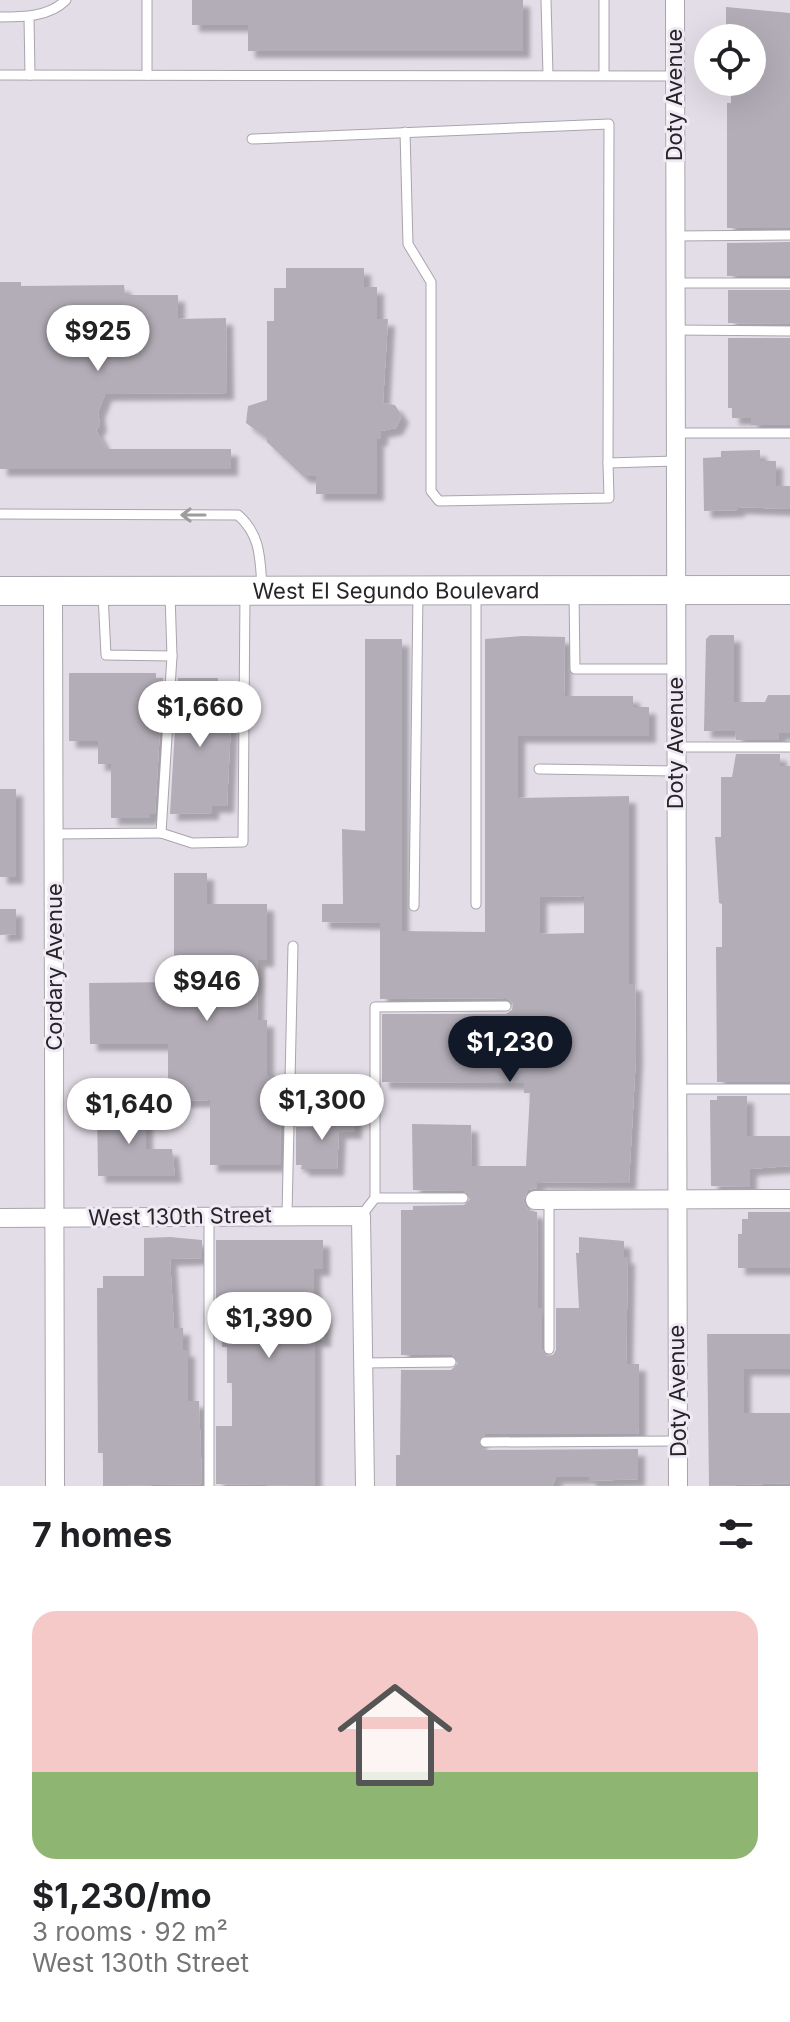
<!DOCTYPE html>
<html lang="en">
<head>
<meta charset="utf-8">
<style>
  :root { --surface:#fff; --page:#f6f6f6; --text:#202124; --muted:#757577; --line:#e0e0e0; --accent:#111827 }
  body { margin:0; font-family:Inter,sans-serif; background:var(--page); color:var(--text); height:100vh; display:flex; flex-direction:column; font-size:30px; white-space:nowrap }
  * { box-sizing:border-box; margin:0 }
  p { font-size:26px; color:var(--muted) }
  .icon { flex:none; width:44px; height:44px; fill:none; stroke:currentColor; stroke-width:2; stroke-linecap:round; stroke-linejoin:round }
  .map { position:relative; height:1486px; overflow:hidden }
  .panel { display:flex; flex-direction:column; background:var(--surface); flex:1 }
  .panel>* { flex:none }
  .tools { position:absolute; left:694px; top:24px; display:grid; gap:16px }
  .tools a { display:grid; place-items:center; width:72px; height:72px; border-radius:50%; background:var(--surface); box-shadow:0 8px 32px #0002; font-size:40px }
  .price { position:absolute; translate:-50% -68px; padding:0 18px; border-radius:28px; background:#fff; color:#222; font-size:26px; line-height:52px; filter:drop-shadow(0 2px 4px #0008) }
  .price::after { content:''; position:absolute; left:50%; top:48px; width:24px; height:18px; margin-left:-12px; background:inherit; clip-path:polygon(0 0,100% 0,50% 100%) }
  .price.on { background:var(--accent); color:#fff }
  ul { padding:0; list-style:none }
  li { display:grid; align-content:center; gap:16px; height:424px; padding:0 32px }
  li+li { border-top:2px solid var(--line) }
  li span { display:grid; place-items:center; height:248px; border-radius:24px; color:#555 }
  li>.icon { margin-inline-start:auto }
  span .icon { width:144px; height:144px; fill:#fffc; stroke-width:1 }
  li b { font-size:34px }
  h2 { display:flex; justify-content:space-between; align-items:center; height:96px; padding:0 32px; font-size:34px }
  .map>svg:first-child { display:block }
  .building { fill:#b3adb7; fill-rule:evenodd; filter:url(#shadow) }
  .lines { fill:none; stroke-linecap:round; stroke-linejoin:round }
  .lane-casing { stroke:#a9a4ad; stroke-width:11 }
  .street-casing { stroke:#a9a4ad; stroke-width:20 }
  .primary-casing { stroke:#a9a4ad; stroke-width:30 }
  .lane { stroke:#fff; stroke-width:9 }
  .street { stroke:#fff; stroke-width:18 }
  .primary { stroke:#fff; stroke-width:28 }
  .oneway { stroke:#9e9c9e }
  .labels { text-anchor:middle; stroke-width:6; stroke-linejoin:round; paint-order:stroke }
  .street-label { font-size:22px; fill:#272428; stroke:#f0eaf5 }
</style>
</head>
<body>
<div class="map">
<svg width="790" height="1486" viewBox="0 0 790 1486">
  <defs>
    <filter id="shadow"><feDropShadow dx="7" dy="7" stdDeviation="2" flood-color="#0004"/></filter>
  </defs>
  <rect width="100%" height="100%" fill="#e3dde7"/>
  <g class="building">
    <polygon points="192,0 523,0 523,51 248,51 248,25 192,25"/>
    <polygon points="726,7 790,13 790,228 727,228 727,103 731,103 731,82 752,82 752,38 726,38"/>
    <polygon points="790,242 790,276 727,276 727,243"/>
    <polygon points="286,268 364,268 364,287 377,287 377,319 388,319 383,403 395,405 402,416 396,428 381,431 381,439 377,439 377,494 316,494 316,476 303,476 267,442 267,438 246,423 248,406 267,400 267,321 274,321 274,288 286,288"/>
    <polygon points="0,282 21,282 21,286 124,285 125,295 178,295 178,319 226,318 227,393 105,394 98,412 100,425 96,430 106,449 231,449 231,469 0,469"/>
    <polygon points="728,290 790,290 790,324 728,323"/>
    <polygon points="728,338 790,338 790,425 751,425 751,418 732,418 732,408 728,408"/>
    <polygon points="760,450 760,461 776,461 776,486 790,486 790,509 738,507 738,510 704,511 703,458 721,457 721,451"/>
    <polygon points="710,635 734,635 734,702 765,702 768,695 790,695 790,733 779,733 779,740 736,740 735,731 704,731 706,639"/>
    <path d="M522,636l43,1 -1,59h69v11h16v29h-131v62l111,-2v188h6l1,72 -7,127 -92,-1v6l-9,2 -5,11 5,9 9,2 1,96h4v41l4,7 7,-1 3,-5v-42h23l-3,-55h3v-16l45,4v16h4l-2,107h13v63l-1,7h-153l-7,9 7,7 153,-1v30l-49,2v-4h-33l-4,9h-156v-31h4l1,-85h50l7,-7 -6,-8h-51v-145h12v-4l51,-1 6,-6 -6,-8 -51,-1 -1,-66 59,1 1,41h54l4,-73h-6v-10l-142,-1v-68h124l6,-4 1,-7 -7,-5 -126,1v-76l-58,-1v-18h21l-1,-75 23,2v-192h37v292l83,1v-293zM584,896v37l-44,1v-37z"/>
    <polygon points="69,673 156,673 156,678 163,678 155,814 150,814 150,818 111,818 111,764 98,764 98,741 69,741"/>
    <polygon points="178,678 218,678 218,722 231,722 227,806 212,806 212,813 170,814"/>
    <polygon points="736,754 780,754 780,766 790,766 790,1082 717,1082 716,947 722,947 722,904 719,903 715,837 721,837 721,777 732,777"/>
    <rect x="0" y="789" width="16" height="88"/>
    <polygon points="174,873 207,873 207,904 267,904 267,960 258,960 257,1020 267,1020 267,1076 280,1076 281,1165 210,1165 210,1100 168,1101 168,1044 90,1044 89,983 174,982"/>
    <polygon points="0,909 16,909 16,934 0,935"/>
    <polygon points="717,1096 747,1096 747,1136 790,1136 790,1166 750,1169 750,1187 711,1186 710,1100 717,1100"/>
    <polygon points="146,1107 146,1149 172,1149 175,1176 98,1176 97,1109"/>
    <polygon points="336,1112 355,1112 355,1132 339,1132 337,1169 301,1169 302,1165 296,1165 296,1127 312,1127 312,1122 336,1123"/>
    <polygon points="748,1212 790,1212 790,1268 738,1268 738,1234 742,1234 742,1219 748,1219"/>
    <polygon points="170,1237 202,1240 202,1258 170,1259 174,1328 183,1328 183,1350 188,1350 188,1401 199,1401 202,1484 103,1486 103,1453 98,1453 97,1288 103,1288 103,1276 144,1276 144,1238"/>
    <polygon points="216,1240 323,1240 323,1269 314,1269 314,1311 324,1311 324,1340 315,1340 315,1486 216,1484 216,1426 232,1426 232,1383 227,1383 227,1347 222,1347 221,1309 216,1309"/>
    <polygon points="707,1334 790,1334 790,1369 744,1369 744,1413 790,1413 790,1483 709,1486"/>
  </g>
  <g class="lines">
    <g class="lane-casing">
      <g id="lane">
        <polyline points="147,0 147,75"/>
        <polyline points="546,0 548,75"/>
        <path d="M0,17c23,0 49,0 66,-17"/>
        <polyline points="29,17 30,75"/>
        <polyline points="0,75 675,76"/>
        <polyline points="604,75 604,0"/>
        <polyline points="405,132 408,244 431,282 431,491 439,501 609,498 608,463"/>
        <polyline points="252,139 609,124 608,463 675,461"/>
        <polyline points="674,236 790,235"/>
        <polyline points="675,283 790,283"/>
        <polyline points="675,330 790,331"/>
        <polyline points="675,433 790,433"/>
        <path d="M0,514l238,1c23,20 22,44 24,72"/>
        <polyline points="476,593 476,904"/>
        <polyline points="574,593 575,669 675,669"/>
        <polyline points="103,594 106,655 172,656 170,594"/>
        <polyline points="675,747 790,747"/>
        <polyline points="539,769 675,771"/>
        <polyline points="161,833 192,843 243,842 245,594"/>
        <polyline points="53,834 161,833 172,656"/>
        <polyline points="414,906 418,593"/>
        <polyline points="675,1089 790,1089"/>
        <polyline points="375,1198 463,1198"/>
        <polyline points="287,1214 293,946"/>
        <polyline points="209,1216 209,1486"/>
        <polyline points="361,1216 375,1198 375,1007 506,1006"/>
        <polyline points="549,1349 549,1200"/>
        <polyline points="363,1363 451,1362"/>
        <polyline points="485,1442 677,1441"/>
      </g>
    </g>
    <g class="street-casing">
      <g id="street">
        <polyline points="675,0 678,1486"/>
        <polyline points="53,591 55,1486"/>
        <polyline points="535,1200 790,1199"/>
        <polyline points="0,1218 361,1216 365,1486"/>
      </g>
    </g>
    <g class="primary-casing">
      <g id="primary">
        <path id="s1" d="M0,591l790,-1"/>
      </g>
    </g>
    <use href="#lane" class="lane"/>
    <use href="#street" class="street"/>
    <use href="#primary" class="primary"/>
  </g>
  <defs><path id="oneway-shaft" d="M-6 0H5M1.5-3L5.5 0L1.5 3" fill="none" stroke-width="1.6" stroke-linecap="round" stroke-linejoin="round" transform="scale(2)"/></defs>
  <use class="oneway" href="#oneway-shaft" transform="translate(193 515) rotate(-180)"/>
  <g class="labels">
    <g class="street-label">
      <text transform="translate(674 95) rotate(-90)" y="8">Doty Avenue</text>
      <text dy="8" stroke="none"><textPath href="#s1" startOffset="396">West El Segundo Boulevard</textPath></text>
      <text transform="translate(675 743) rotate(-90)" y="8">Doty Avenue</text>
      <text transform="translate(54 967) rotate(-90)" y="8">Cordary Avenue</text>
      <text transform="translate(180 1216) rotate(-1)" y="8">West 130th Street</text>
      <text transform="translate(677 1391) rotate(-91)" y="8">Doty Avenue</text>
    </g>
  </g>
</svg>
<div class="tools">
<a><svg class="icon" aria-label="locate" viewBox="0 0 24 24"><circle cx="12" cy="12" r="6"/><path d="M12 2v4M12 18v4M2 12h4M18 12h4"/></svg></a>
</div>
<b class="price" style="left:98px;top:373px">$925</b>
<b class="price" style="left:200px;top:749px">$1,660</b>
<b class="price" style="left:207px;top:1023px">$946</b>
<b class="price on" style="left:510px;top:1084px">$1,230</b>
<b class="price" style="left:322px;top:1142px">$1,300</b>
<b class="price" style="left:129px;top:1146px">$1,640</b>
<b class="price" style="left:269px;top:1360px">$1,390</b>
</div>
<section class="panel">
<h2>7 homes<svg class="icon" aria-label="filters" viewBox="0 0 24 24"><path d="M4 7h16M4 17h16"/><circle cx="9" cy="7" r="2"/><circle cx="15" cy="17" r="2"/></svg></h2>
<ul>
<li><span style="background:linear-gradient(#f6c9c9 65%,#8fb573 0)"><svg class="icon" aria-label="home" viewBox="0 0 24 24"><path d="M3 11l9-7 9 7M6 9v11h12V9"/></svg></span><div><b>$1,230/mo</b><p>3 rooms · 92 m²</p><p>West 130th Street</p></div></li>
</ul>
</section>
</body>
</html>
